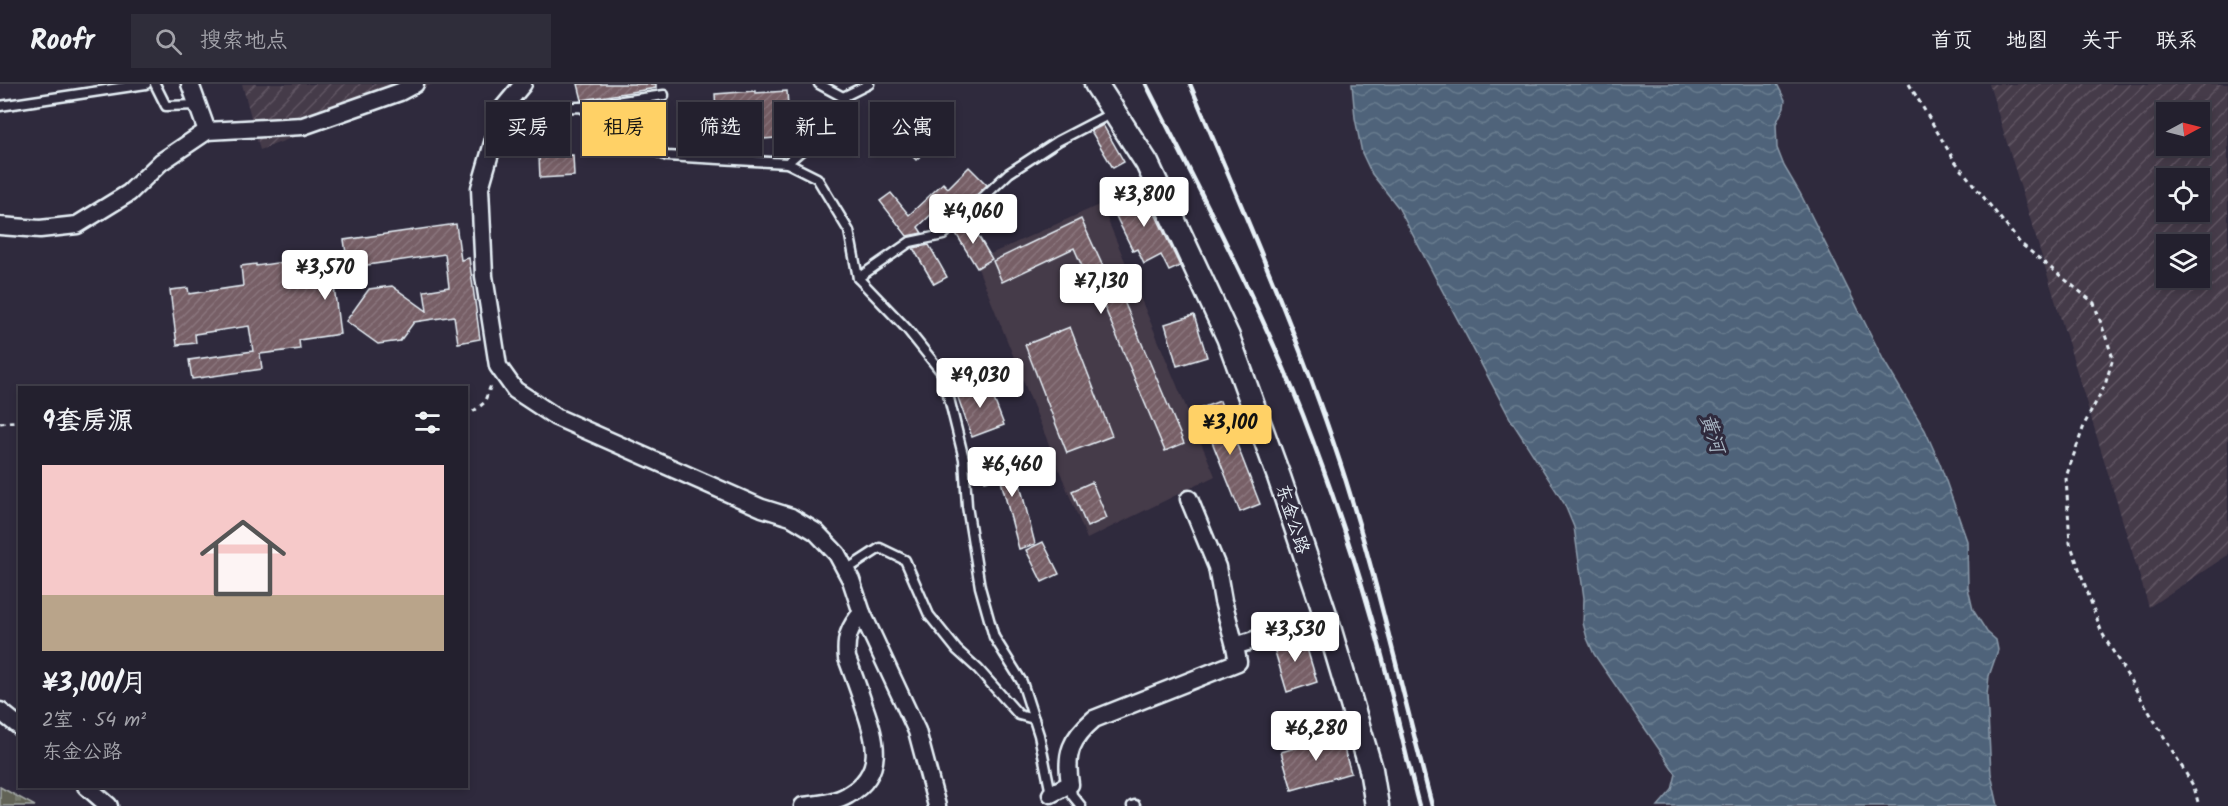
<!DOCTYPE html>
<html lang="zh">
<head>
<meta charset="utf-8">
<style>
  :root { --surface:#23202e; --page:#2f2d3a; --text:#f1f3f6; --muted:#a3a3aa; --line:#403e4a; --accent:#ffd166 }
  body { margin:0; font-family:Kalam,"LXGW WenKai TC",sans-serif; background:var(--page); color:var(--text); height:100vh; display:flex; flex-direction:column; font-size:22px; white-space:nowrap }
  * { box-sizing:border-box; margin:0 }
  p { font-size:20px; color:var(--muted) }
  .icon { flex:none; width:33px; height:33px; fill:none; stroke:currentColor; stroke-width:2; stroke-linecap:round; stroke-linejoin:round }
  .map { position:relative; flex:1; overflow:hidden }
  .details { position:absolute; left:18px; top:302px; width:450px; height:402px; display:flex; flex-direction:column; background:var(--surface); border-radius:0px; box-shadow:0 3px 9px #0003,0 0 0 2px var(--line) }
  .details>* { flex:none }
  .top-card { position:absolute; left:486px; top:18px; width:570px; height:54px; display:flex; gap:12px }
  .needle { width:39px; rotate:83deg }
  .fabs { position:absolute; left:2156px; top:18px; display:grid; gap:12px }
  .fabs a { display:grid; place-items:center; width:54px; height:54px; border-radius:0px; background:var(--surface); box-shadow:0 3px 9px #0003,0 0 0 2px var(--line); font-size:30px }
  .price { position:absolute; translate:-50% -51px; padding:0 14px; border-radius:6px; background:#fff; color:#222; font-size:20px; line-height:39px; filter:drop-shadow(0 2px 3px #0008) }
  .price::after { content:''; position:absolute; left:50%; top:36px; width:18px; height:14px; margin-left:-9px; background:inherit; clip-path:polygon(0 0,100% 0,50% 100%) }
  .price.selected { background:var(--accent); color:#111 }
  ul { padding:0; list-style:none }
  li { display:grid; align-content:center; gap:12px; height:318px; padding:0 24px }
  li+li { border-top:2px solid var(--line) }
  li span { display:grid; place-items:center; height:186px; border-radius:0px; color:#555 }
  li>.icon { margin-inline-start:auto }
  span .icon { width:108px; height:108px; fill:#fffc; stroke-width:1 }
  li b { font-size:26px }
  h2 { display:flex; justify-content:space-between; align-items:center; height:72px; padding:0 24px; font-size:26px }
  .chip { padding:0 21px; border-radius:0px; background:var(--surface); box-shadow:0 3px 9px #0003,0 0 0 2px var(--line); font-size:21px; line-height:54px }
  .chip.selected { background:var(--accent); color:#111 }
  header { display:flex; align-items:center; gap:36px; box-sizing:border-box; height:84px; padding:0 30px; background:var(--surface); border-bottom:2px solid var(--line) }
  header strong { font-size:28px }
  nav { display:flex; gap:33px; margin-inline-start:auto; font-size:21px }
  .search { width:420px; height:54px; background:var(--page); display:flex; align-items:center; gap:15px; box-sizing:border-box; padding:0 21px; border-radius:0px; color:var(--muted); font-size:22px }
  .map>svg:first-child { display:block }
  .built { fill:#453a49 }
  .industrial { fill:url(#industrial-furrows); fill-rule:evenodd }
  .cemetery { fill:url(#cemetery-stones); stroke:#a5aaa8; stroke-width:1.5 }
  .water { fill:url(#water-waves); stroke:#8c9cac; stroke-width:1.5 }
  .building { fill:url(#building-hatch); stroke:#e8f1f8; stroke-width:1.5 }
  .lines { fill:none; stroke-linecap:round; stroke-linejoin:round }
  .lane-casing { stroke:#e8f1f8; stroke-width:13 }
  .street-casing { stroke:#e8f1f8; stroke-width:21 }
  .secondary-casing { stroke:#e8f1f8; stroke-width:27 }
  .path { stroke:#e8f1f8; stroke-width:3; stroke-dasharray:4.5 4.5; stroke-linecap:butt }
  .lane { stroke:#2f2a3d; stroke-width:8 }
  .street { stroke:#2f2a3d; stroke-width:16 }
  .secondary { stroke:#2f2a3d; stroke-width:22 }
  .rail { stroke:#e8f1f8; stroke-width:4.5 }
  .labels { text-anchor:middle; stroke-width:6; stroke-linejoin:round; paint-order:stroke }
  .street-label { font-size:18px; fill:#e8f1f8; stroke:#2f2a3d }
  .water-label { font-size:20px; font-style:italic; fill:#abb9c6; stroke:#2f2a3d }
</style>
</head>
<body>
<header>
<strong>Roofr</strong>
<div class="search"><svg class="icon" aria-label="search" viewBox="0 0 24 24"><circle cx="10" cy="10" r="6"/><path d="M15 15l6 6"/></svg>搜索地点</div>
<nav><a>首页</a><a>地图</a><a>关于</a><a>联系</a></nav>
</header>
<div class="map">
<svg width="2228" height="722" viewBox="0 0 2228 722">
  <defs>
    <pattern id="industrial-furrows" width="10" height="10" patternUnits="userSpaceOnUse" patternTransform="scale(1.5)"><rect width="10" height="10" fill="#453a49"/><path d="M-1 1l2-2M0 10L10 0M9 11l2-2" fill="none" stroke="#605764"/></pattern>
    <pattern id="cemetery-stones" width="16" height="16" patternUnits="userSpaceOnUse" patternTransform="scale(1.5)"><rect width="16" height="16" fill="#626457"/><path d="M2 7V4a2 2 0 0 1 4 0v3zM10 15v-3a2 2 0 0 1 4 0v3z" fill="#787b70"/></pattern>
    <pattern id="water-waves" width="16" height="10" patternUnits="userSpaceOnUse" patternTransform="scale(1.5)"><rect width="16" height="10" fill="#4f647a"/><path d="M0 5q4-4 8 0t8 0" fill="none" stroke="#687b8e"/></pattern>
    <pattern id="building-hatch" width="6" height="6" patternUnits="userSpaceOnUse" patternTransform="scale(1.5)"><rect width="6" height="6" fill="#775f66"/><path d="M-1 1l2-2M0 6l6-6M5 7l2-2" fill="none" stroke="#8a767d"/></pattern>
  </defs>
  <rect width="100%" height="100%" fill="#2f2a3d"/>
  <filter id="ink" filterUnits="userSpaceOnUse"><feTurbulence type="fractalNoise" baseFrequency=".0167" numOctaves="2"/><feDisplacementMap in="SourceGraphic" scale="12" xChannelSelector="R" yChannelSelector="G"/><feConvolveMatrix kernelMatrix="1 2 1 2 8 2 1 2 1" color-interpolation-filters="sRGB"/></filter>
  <g filter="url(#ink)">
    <polygon class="built" points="1101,120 1215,392 1087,455 975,177"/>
    <g class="industrial">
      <polygon points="242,0 433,0 260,66"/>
      <path d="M1989,0h239v471l-79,52zM2166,28h33v34h-33zM2166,94h33v34h-33zM2166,160h33v34h-33z"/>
    </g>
    <polygon class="cemetery" points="0,703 35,722 0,722"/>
    <polygon class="water" points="1352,0 1777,0 1785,16 1784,23 1776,40 1777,64 1784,82 1800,109 1884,277 1925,346 1940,380 1967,457 1968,504 1973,526 1987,548 1996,556 1998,566 1989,592 1987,611 1991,690 1998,722 1658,722 1672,706 1676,690 1594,570 1587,554 1583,539 1584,514 1574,443 1564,419 1511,336 1398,123 1372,90 1362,69 1355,34"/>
    <g class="building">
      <polygon points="578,0 656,0 656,4 582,16"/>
      <polygon points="755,7 755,9 787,7 790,53 718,58 715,10"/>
      <polygon points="879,23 899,44 890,54 869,32"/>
      <polygon points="1103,41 1124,78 1113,84 1091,47"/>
      <polygon points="905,42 927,66 916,76 894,53"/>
      <polygon points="573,71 574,92 540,94 539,72"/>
      <polygon points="969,83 987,101 949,137 940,122 918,143 922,149 907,152 880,117 891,109 909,131 943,99 948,104"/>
      <polygon points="1141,100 1180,182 1169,187 1161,171 1144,180 1137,165 1133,167 1115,130 1123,126 1117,112"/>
      <polygon points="1081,135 1119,217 1123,215 1184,359 1165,367 1096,203 1092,205 1074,164 1002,198 993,177"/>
      <polygon points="969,136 992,175 977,184 955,148"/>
      <polygon points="456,140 461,176 469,174 480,255 458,259 454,232 414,238 400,257 378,260 346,237 369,205 392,202 427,227 424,207 449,203 445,170 332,186 340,250 299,256 300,265 260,270 262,285 192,295 189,276 253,267 249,242 195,250 196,259 177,261 170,206 188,204 189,210 243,202 241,182 256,180 256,182 346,169 344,156"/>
      <polygon points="929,161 947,193 934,200 913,164"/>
      <polygon points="1194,231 1207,273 1177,282 1165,240"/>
      <polygon points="1070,243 1112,352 1067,369 1025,261"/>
      <polygon points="987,297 1004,341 972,353 956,308"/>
      <polygon points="1220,317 1260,420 1240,428 1199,325"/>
      <polygon points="1013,373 1035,460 1019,465 1000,393 985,397 981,382"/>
      <polygon points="1092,398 1107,434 1087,443 1072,407"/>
      <polygon points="1043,458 1059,490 1042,498 1026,466"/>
      <polygon points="1303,551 1317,598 1287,608 1273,561"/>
      <polygon points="1340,651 1351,689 1292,706 1281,668"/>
    </g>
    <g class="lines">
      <g class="lane-casing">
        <g id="lane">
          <polyline points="155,0 166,22 198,21"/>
          <polyline points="843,13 869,0"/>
          <polyline points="0,22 146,0"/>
          <polyline points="581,23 664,11"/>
          <polyline points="504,24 581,23 637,58 667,72 787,79 817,94 849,147 858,194 907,245 943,290 964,375 967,422 980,503 994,553 1022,598 1039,651 1051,710"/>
          <polyline points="787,79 831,41 849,32 843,13 819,0"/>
          <polyline points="858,194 910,158 943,151 1009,89 1058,57 1114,28"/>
          <polyline points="846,486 880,464 905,476 929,531 957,566 978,585 1019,631 1034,635"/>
          <polyline points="1070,700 1072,711 1081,722"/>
          <polyline points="1132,722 1135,721"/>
        </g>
      </g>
      <g class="street-casing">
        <g id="street">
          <polyline points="190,0 207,47"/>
          <polyline points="523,0 503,24 480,104 484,192 498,282 515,306 556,333 762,424 791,433 816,448 837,470 851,496 862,529 917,647 937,722"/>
          <polyline points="0,142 40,145 77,141 129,109 161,78 207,47 303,42 400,8 415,0"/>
          <polyline points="1189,415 1217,483 1223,517 1235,562"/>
          <polyline points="0,627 20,643"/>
          <polyline points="86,702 109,722"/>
          <path d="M1051,710l19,-10c-5,-31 1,-45 24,-65l144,-57 -3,-16 91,-29"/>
          <path d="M803,722c15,-2 32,-3 45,-11 38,-22 28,-55 16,-89 -5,-16 -11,-32 -17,-48 -2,-19 2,-31 15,-45"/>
        </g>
      </g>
      <g class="secondary-casing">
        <polyline id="secondary" points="1096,0 1147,79 1228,253 1279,393 1326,533 1371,685 1377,722"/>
      </g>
      <g class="path">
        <polyline points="1909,0 1954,76 2020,159 2094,219 2113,274 2105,301 2085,339 2066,393 2070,459 2102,549 2194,703 2199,722"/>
        <polyline points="466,333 484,319 491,301"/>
        <polyline points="0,339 20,337"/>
      </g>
      <use href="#lane" class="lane"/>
      <use href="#street" class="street"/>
      <use href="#secondary" class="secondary"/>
      <g class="rail">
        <path d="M1146,0c55,109 112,217 157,331 25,65 48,131 67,198 19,63 32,129 49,193"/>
        <path d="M1190,0c55,131 113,262 156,397 33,107 58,217 86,325"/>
      </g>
    </g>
  </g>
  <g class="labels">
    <g class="street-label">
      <text transform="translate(1293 435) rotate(72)" y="6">东金公路</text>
    </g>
    <g class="water-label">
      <text transform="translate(1713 349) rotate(72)" y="7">黄河</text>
    </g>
  </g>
</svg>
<div class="fabs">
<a><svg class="needle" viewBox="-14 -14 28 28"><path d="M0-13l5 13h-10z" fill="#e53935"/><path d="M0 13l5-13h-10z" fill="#a3a3aa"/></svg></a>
<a><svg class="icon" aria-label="locate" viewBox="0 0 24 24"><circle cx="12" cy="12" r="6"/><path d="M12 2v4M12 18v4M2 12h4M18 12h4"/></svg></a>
<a><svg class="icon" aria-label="layers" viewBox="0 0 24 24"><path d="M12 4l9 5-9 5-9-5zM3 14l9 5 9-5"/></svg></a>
</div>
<b class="price" style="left:1144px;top:144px">¥3,800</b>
<b class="price" style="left:973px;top:161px">¥4,060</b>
<b class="price" style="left:325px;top:217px">¥3,570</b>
<b class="price" style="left:1101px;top:231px">¥7,130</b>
<b class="price" style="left:980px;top:325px">¥9,030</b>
<b class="price selected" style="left:1230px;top:372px">¥3,100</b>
<b class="price" style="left:1012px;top:414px">¥6,460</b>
<b class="price" style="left:1295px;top:579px">¥3,530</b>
<b class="price" style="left:1316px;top:678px">¥6,280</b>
<div class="top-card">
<a class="chip">买房</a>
<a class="chip selected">租房</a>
<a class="chip">筛选</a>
<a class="chip">新上</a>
<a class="chip">公寓</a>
</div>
<section class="details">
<h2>9套房源<svg class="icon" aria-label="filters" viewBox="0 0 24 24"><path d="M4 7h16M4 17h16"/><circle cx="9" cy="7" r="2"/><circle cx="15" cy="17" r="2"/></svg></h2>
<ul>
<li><span style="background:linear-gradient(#f6c9c9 70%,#b9a48a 0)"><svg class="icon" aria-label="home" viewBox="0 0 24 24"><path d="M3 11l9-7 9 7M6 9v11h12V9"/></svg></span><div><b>¥3,100/月</b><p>2室 · 54 m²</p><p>东金公路</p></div></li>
</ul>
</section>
</div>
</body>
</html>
